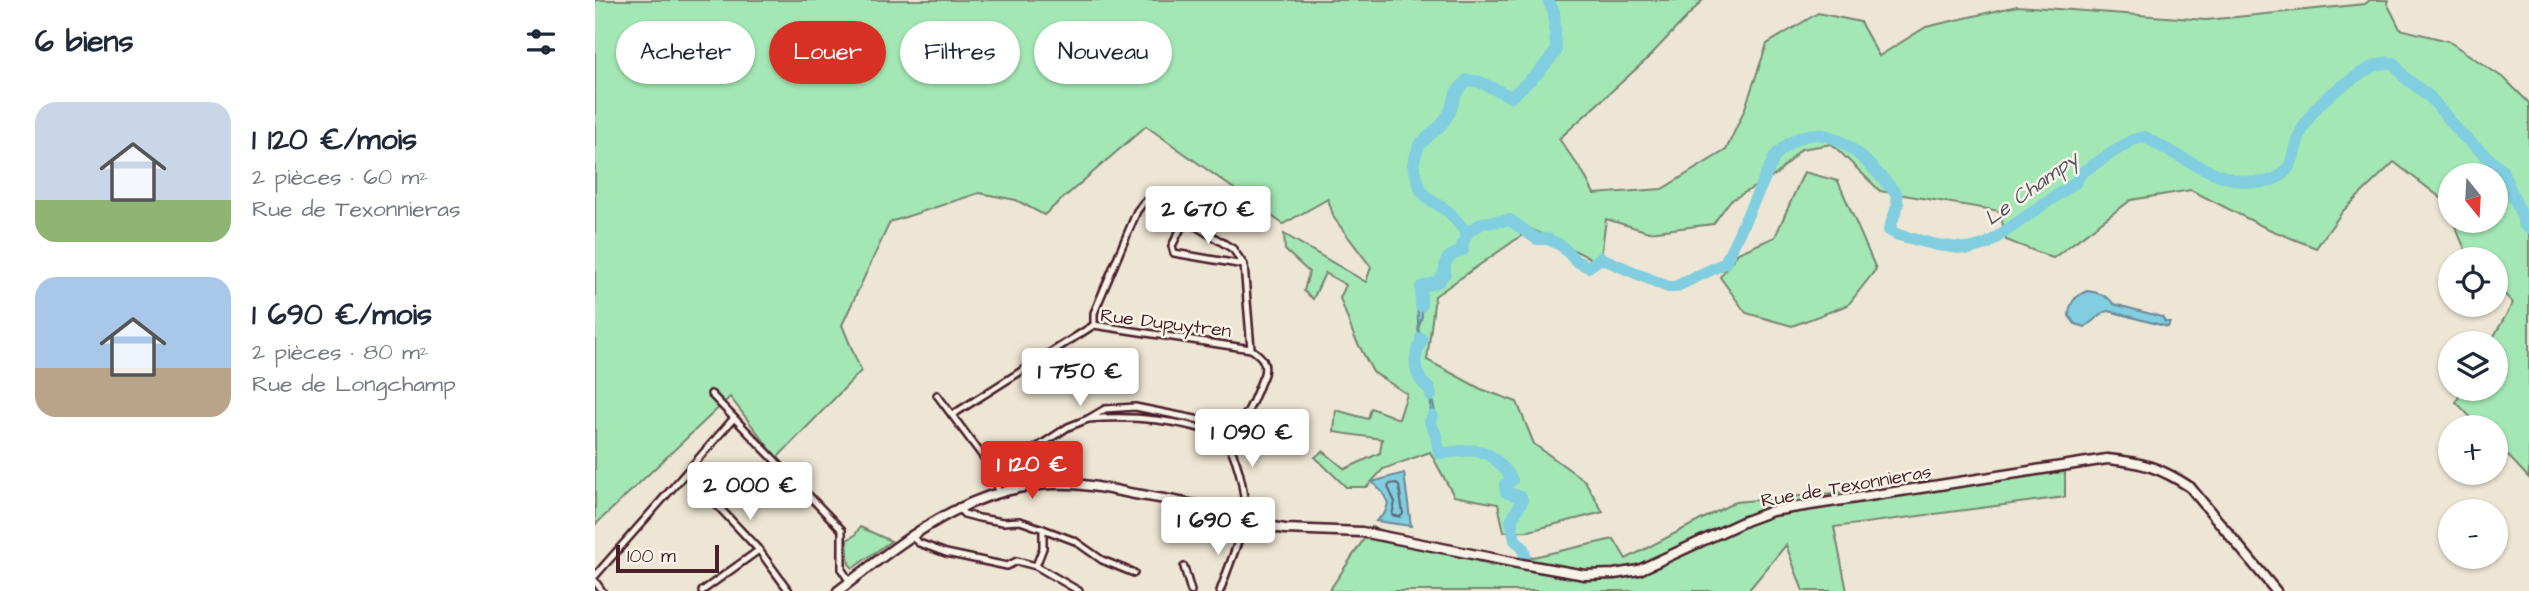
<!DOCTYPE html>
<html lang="fr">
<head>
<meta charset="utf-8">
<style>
  :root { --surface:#fff; --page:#f6f6f7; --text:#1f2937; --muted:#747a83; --accent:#d93025 }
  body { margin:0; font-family:"Architects Daughter",sans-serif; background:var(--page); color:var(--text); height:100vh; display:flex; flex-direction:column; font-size:26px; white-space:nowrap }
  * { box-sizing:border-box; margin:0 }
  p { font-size:23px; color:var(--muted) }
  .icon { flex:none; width:38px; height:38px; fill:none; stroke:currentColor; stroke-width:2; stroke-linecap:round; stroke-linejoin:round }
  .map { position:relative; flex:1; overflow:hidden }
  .sheet { display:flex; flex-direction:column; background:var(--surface); width:595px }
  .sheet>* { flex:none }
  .banner { position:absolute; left:21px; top:21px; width:665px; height:63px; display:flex; gap:14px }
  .needle { width:46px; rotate:162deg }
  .tools { position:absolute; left:1843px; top:163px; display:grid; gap:14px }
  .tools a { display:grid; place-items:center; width:70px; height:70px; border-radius:50%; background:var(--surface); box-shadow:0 2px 5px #0004; font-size:35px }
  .scale { position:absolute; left:21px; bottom:18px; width:103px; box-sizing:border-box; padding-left:7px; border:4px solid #4a1f2b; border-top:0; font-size:19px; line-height:24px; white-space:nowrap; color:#4a1f2b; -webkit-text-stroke:5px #f7f3e8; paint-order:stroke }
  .price { position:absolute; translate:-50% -60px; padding:0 16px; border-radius:7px; background:#fff; color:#222; font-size:23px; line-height:46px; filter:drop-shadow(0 2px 4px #0008) }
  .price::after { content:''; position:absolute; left:50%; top:42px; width:21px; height:16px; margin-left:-10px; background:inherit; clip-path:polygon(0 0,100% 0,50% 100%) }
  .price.current { background:var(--accent); color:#fff }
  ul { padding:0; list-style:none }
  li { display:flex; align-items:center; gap:21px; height:175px; padding:0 35px }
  li span { display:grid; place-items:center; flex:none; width:196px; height:140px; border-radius:21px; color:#555 }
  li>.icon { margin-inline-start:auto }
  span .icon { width:84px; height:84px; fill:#fffc; stroke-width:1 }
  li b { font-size:30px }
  h2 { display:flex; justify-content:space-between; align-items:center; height:84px; padding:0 35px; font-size:30px }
  .chip { padding:0 24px; border-radius:32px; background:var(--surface); box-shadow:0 2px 5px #0004; font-size:24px; line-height:63px }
  .chip.current { background:var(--accent); color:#fff }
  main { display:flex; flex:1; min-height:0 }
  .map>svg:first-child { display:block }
  .green { fill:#a3e8b4; stroke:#768470; stroke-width:2 }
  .water { fill:#80cedf; stroke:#6a8897; stroke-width:2 }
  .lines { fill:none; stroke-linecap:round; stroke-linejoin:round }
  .shore { stroke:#606573; stroke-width:2 }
  .river { stroke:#80cedf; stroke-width:12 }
  .minor-casing { stroke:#4a1f2b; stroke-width:10 }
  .secondary-casing { stroke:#4a1f2b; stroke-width:13 }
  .minor { stroke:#f7f3e8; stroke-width:5 }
  .secondary { stroke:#f7f3e8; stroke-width:8 }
  .labels { text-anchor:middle; stroke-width:5; stroke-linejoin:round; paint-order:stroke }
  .street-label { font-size:19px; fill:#4a1f2b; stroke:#f7f3e8 }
  .water-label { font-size:21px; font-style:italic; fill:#5a5461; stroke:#f7f3e8 }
</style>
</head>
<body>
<main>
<section class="sheet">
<h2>6 biens<svg class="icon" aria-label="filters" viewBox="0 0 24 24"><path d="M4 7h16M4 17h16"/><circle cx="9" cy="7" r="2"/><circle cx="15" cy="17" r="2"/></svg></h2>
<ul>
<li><span style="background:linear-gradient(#c9d6e8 70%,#8fb573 0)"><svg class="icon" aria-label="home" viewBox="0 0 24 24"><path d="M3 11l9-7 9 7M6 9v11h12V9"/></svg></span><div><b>1 120 €/mois</b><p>2 pièces · 60 m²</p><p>Rue de Texonnieras</p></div></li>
<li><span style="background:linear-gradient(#a9c7e8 65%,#b9a48a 0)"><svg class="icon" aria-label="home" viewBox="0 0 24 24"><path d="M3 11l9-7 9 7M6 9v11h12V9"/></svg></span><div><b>1 690 €/mois</b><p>2 pièces · 80 m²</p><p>Rue de Longchamp</p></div></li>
</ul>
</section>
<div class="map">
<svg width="1934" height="591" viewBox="0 0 1934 591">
  <rect width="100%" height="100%" fill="#eee6d4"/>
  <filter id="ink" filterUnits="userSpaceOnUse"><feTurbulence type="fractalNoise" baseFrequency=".0143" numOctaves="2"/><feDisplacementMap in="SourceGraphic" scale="14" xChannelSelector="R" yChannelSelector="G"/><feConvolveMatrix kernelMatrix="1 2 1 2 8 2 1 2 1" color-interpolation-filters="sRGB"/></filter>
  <g filter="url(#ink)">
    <g class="green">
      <polygon points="0,0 1108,0 1051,60 964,139 989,174 999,194 1067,189 1131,150 1149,111 1172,44 1223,13 1265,22 1284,56 1331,27 1422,6 1611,20 1770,4 1775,0 1793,0 1792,3 1805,29 1853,41 1910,79 1934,103 1934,478 1901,443 1900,427 1885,427 1861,402 1868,389 1900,388 1900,343 1895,343 1918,303 1901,285 1900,259 1874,259 1858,221 1900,220 1900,175 1855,175 1855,212 1851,202 1799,162 1748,211 1721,248 1671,228 1596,190 1536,200 1458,258 1411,240 1405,211 1285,191 1237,144 1206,149 1182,174 1135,201 1118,224 1054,232 1011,219 1005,263 936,229 840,296 832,360 886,389 922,402 939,444 990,481 1008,512 934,531 909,532 903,504 859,496 835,452 788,469 772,487 751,487 720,457 728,451 750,469 785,453 787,439 739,432 741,410 773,419 776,408 804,419 812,394 778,372 759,336 745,298 751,285 730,273 718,299 709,291 714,272 690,250 689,234 771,282 776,267 739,218 733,199 688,224 551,126 449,215 421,200 384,193 295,222 247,325 266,371 182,458 135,397 0,525"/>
      <polygon points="1209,172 1243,181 1281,269 1253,305 1197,326 1151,313 1125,277 1143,253 1180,237"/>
      <polygon points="1470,472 1470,497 1239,527 1252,591 1208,591 1191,545 1153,591 734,591 777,527 897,566 1019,539 1031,559 1140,502"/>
      <polygon points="265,527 296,541 258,568 254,564 252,540 260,535"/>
    </g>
    <g class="water">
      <path d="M878,77l7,3v3l-13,-3 -5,3 -18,37 -25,25 -6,19 8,27 8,9 20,12 18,21 -5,13 1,4c-12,7 -20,7 -18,23 -6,9 -14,10 -24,14l1,29 -4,14 4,10 -7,11 2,24 4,8 9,7 5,22 -4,10 7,19 1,12c29,2 40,-12 63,13 4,5 7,8 10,14l-7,4 -1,4 2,4 15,5 1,4c-7,16 -18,33 1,45l2,12 -3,-9 -8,-6 -1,-11 -5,-12 10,-14 1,-7 -12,-3 -6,-6v-6l8,-5v-3c-6,-6 -13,-16 -20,-20 -17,-10 -40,7 -54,-3l3,-7 -10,-23c4,-12 5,-23 -2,-35l-7,-2c-3,-10 -8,-26 -5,-36 2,-4 5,-7 7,-10 -4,-10 -5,-45 0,-55l15,-5 8,-10 -3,-4 8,-13 12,-4 2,-16 -8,-11 -27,-19 -11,-13 -5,-29 9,-22 19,-16 8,-11 12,-30 4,-4z"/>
      <path d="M1492,291c10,1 21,5 27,13l48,13 3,5h5l-2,5 -59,-16 -5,1 -19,15 -10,-3 -6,-8c0,-13 6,-20 18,-25z"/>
      <polygon points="809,473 816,526 781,521 790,513 793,503 788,493 777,482"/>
    </g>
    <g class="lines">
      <polygon class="shore" points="801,483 804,486 808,514 805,517 797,515 800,502 793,487 795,484"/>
      <g class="river">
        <path d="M953,0l6,12 2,40 -19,22 -26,23 -31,-15 -13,-2 -11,13 -6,19 -9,13 -22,20 -6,19 8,27 8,8 20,13 18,21 15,-10 28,-3 27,19h11l14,7 13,14 13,7 13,-9 67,29h7l50,-24 50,-107c48,-52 87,1 121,37l2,11 -9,26 9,5 39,10 31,4 19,-5 89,-62 5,-9 51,-33 13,-3c30,17 118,74 145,28 5,-9 6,-21 10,-31 12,-27 27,-38 51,-54 14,-9 25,-19 43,-17l10,14 26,20 32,38 40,35 21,49v5l6,4"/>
        <path d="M826,306v-19l17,-5 7,-9c-2,-15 6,-18 18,-23l-1,-4 5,-13"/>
        <path d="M826,338l1,2c-10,17 -9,38 8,49l1,7"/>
        <path d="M838,416l-3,6 6,13 3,18c23,0 40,-10 59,9 5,6 11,10 14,18l-7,4 1,8 15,5 1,4 -11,20 4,19c9,7 11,11 9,22"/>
      </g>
      <g class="minor-casing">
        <g id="minor">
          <polyline points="590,220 577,246 579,253 649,265"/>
          <polyline points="499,325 499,313 542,211 549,202 560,201 638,249 649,265 656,349"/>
          <polyline points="116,394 247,530 247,570 255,582"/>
          <polyline points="342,395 401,474 403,493"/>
          <path d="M357,415l142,-90 157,24c10,7 16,12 13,25 -11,27 -15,43 -38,63"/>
          <path d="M631,437c-42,-17 -93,-22 -138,-18l17,-10 30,-2 80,16c20,25 28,54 30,86"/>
          <polyline points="413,467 420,488"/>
          <polyline points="92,473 164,550 194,591"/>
          <polyline points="401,474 473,427 493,419"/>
          <polyline points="363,507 369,514 384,518 408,522 425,521 448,529 480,541 507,560 539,573"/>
          <polyline points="316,536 324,543 351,553 412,566 422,561 441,566 484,591"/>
          <polyline points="441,566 448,548 448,529"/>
          <polyline points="589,567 596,591"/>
          <polyline points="0,576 139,418"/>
          <polyline points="0,581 7,591"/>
          <polyline points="107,591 164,550"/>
          <polyline points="625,591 647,531"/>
        </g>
      </g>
      <g class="secondary-casing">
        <g id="secondary">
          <circle cx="650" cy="520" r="11"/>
          <path d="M660,524l30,5 77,3 160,32 63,11 29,-1 25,-4 106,-49 27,-10 335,-52c35,3 54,9 83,28l86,104"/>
          <path d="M243,591c70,-54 139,-112 233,-107 22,1 43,6 64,10 34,6 67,10 99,24"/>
        </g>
      </g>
      <use href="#minor" class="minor"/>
      <use href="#secondary" class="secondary"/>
    </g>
  </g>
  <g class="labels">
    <g class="street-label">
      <text transform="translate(571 322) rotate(7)" y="7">Rue Dupuytren</text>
      <text transform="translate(1251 485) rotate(-10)" y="7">Rue de Texonnieras</text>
    </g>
    <g class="water-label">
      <text transform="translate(1436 188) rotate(-36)" y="7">Le Champy</text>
    </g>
  </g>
</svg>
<div class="tools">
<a><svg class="needle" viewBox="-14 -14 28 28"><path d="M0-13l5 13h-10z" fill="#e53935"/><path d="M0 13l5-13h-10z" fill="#747a83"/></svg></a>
<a><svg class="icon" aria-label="locate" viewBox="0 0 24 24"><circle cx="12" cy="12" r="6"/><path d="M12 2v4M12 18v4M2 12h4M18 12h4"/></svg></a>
<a><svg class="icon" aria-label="layers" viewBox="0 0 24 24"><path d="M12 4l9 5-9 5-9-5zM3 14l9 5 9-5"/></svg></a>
<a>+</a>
<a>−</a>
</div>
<div class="scale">100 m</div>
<b class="price" style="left:613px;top:246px">2 670 €</b>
<b class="price" style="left:485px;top:408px">1 750 €</b>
<b class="price" style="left:657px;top:469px">1 090 €</b>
<b class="price current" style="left:437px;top:501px">1 120 €</b>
<b class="price" style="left:155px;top:522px">2 000 €</b>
<b class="price" style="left:623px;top:557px">1 690 €</b>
<div class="banner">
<a class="chip">Acheter</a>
<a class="chip current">Louer</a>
<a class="chip">Filtres</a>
<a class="chip">Nouveau</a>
</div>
</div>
</main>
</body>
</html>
